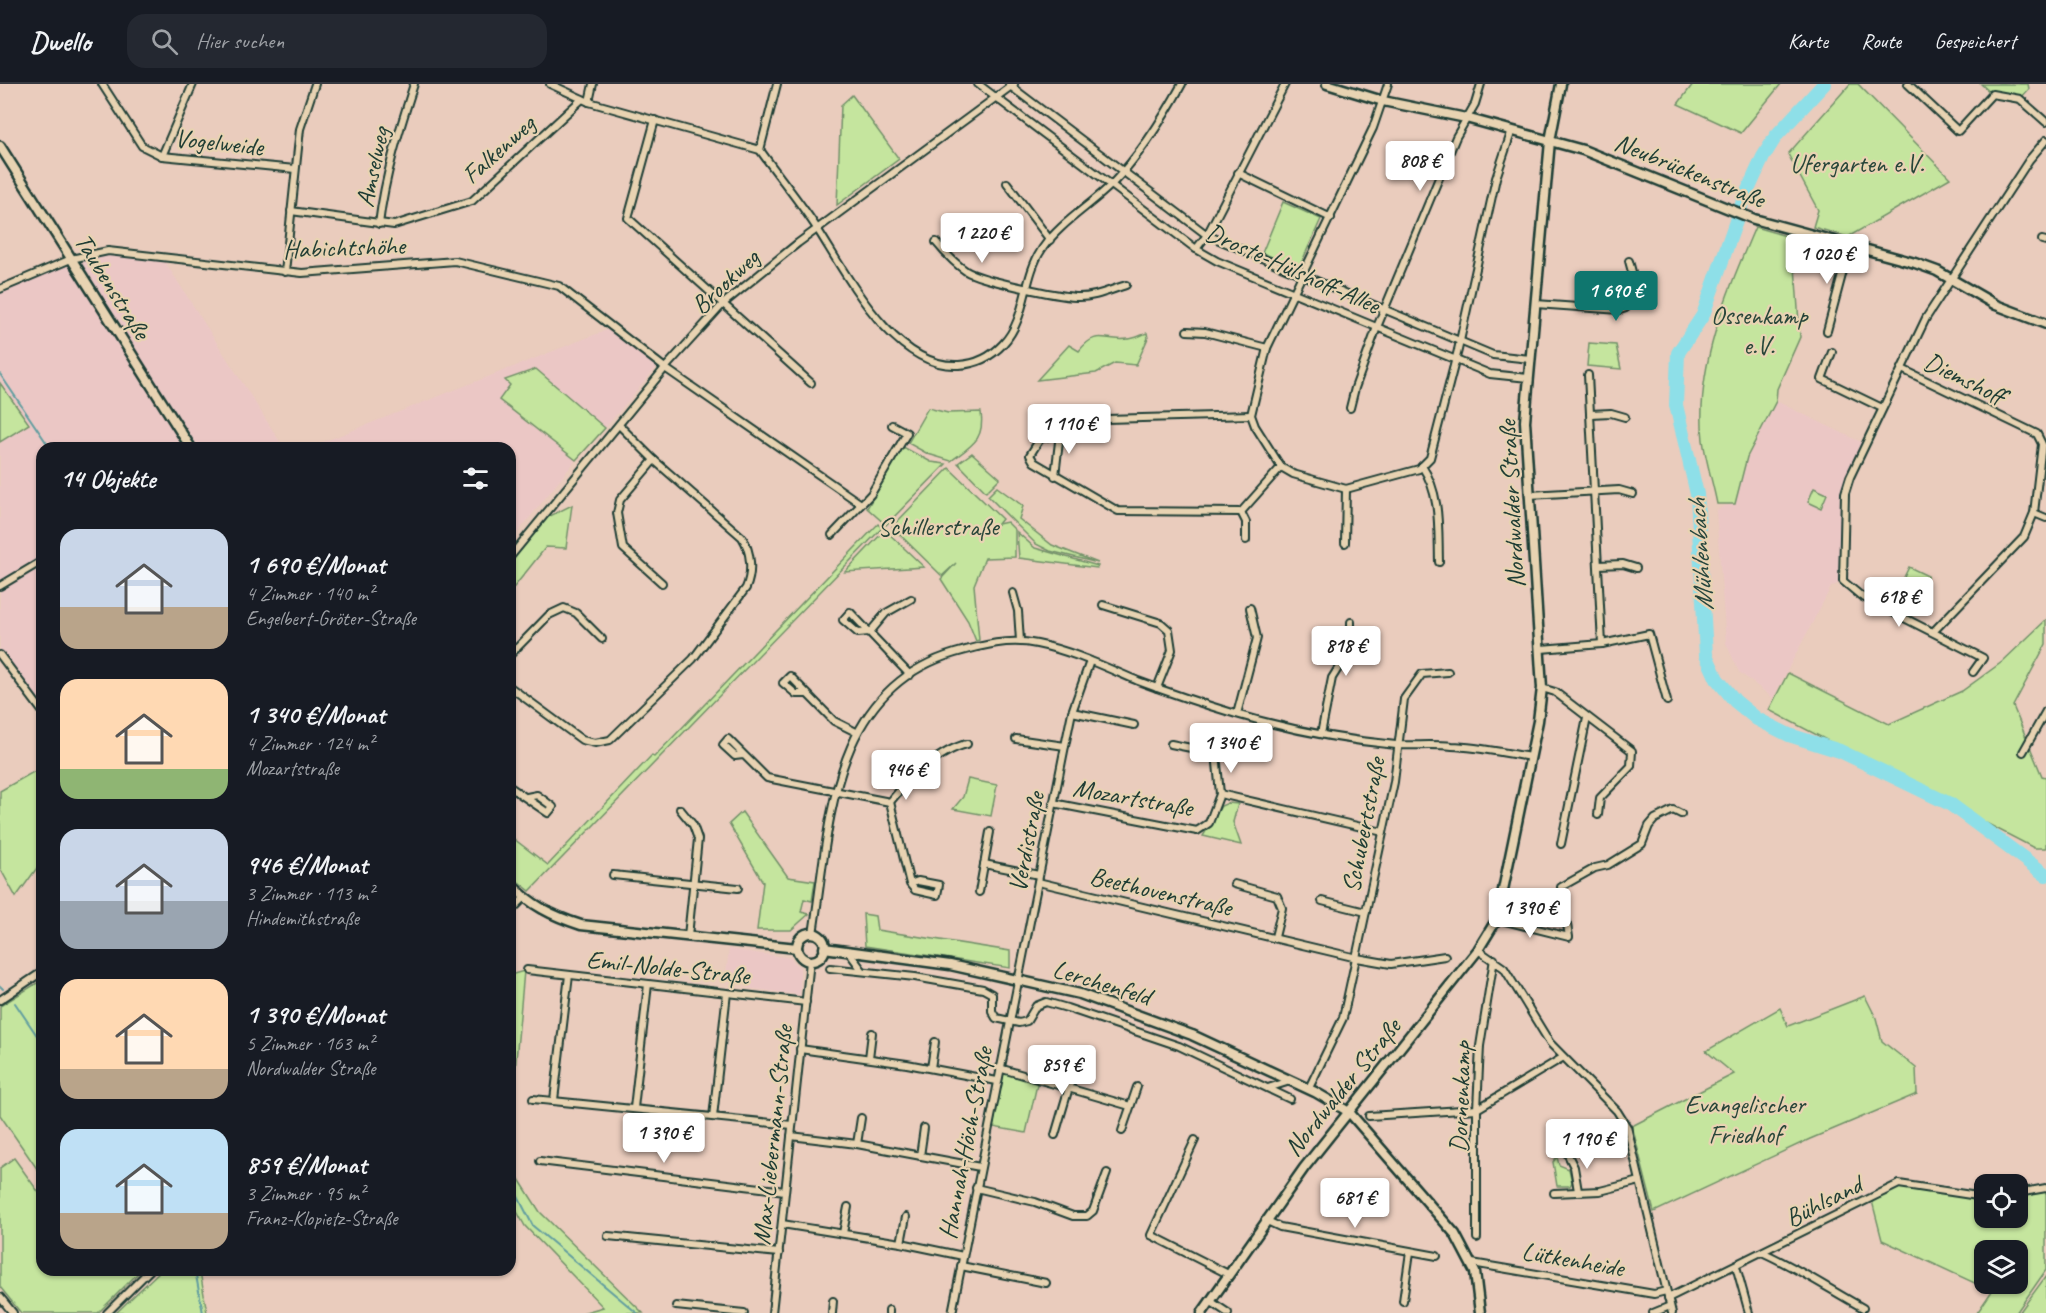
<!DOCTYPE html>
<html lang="de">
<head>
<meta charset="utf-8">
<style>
  :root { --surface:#171b24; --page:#242831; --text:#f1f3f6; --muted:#9ea1a6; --line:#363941; --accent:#0f766e }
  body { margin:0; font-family:Caveat,sans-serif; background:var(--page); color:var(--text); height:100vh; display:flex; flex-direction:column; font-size:22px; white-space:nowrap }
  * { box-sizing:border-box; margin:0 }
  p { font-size:20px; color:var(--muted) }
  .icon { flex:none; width:33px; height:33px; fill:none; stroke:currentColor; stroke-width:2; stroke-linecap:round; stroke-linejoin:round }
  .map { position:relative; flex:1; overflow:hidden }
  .sheet { position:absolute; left:36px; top:358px; width:480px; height:834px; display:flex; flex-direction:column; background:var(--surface); border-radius:18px; box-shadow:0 2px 4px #0004 }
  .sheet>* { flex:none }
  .buttons { position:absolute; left:1974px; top:1090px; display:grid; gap:12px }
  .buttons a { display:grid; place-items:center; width:54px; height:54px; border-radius:12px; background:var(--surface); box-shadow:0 2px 4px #0004; font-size:30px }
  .price { position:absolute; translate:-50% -51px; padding:0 14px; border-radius:6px; background:#fff; color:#222; font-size:20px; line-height:39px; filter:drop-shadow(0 2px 3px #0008) }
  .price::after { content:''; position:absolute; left:50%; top:36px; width:18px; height:14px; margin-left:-9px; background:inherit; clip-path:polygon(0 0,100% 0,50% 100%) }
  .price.on { background:var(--accent); color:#fff }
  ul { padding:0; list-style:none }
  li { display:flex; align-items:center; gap:18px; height:150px; padding:0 24px }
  li span { display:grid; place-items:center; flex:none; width:168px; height:120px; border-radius:18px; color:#555 }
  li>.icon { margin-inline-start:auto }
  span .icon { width:72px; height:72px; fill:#fffc; stroke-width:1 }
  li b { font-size:26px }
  h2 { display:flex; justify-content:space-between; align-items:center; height:72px; padding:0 24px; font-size:26px }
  header { display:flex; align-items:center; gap:36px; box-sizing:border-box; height:84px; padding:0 30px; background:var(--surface); border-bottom:2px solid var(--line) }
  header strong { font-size:28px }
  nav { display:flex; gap:33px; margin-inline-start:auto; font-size:21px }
  .search { width:420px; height:54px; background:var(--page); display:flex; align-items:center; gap:15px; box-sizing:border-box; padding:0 21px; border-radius:18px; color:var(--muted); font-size:22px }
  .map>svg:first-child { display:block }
  .built { fill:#ebc7c5 }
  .green { fill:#c5e59e; stroke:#729169; stroke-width:1.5; fill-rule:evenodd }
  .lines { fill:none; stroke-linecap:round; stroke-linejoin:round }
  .stream { stroke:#629ea0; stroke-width:2 }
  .river { stroke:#8edfe8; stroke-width:14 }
  .street-casing { stroke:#1f3d34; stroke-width:10 }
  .secondary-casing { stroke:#1f3d34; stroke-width:13 }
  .street { stroke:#e8d3b2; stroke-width:6 }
  .secondary { stroke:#e8d3b2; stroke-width:8 }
  .labels { text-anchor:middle; stroke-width:4.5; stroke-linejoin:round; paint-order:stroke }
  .street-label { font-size:26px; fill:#1f3d34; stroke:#e8d3b2 }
  .park-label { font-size:26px; fill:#274539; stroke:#e8d3b2 }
  .water-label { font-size:27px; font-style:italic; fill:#25453d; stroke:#e8d3b2 }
</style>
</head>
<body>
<header>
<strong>Dwello</strong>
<div class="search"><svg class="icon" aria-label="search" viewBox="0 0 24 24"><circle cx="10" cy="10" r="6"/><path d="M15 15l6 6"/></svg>Hier suchen</div>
<nav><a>Karte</a><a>Route</a><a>Gespeichert</a></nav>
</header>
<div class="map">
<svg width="2046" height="1229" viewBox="0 0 2046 1229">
  <rect width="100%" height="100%" fill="#eaccbd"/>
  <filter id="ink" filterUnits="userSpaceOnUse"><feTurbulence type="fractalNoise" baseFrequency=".0167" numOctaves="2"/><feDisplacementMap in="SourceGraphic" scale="12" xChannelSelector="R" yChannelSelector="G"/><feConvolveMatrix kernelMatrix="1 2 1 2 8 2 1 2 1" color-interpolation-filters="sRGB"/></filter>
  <g filter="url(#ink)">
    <g class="built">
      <polygon points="107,172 162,173 284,364 42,364 42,627 0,570 0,199 71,175"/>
      <polygon points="609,245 635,265 652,274 649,277 657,283 605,344 597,337 569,369 576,376 510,458 510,364 308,364"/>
      <polygon points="1776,317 1865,360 1845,409 1843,497 1831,503 1773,614 1739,588 1726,559 1716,427 1724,422 1735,420 1747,373"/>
      <polygon points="729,865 790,874 800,884 800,911 747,904 747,900 725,898"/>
    </g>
    <g class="green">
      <polygon points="1693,0 1781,0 1741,49 1678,20"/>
      <polygon points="1850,0 1858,0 1950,94 1848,153 1813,143 1818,126 1788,70"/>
      <polygon points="1981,0 2028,0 2029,5 2020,15 1992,10"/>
      <polygon points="852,11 899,75 837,121 841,21"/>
      <polygon points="1283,118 1321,135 1299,184 1262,169"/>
      <path d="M1755,143l38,11 7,99 -23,52 -1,12 -29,56 -12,47h-18c-4,-21 -11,-42 -14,-64 -8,-73 24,-147 52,-213z"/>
      <path d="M1147,249l1,5 -12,27 -21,-2 -19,10 -59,7 32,-35 10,6c18,-23 25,-9 49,-12 6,0 13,-4 19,-6z"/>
      <polygon points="1589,259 1616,261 1621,285 1587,282"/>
      <polygon points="536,285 605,344 576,376 499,316 510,301 505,296"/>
      <polygon points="0,299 29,340 0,358"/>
      <path d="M928,324l20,5 33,-1c4,28 -9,33 -30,49l-23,-7 -20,-11z"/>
      <polygon points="903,363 931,378 946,380 886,441 867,424"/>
      <polygon points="972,369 1000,394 986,408 958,379"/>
      <polygon points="949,384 1002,435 998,440 1007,438 1015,446 1015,473 985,474 974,501 979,556 976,557 968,537 941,495 956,479 942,492 892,443"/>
      <polygon points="997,403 1023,422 1019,435 1052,461 1098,479 1050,467 1036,460 988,412"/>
      <polygon points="1814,404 1827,410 1821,424 1808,418"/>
      <polygon points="572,421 566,464 546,463 510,508 510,473 540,437"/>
      <polygon points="878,440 882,444 530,807 510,791 510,752 548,781 652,671 654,673"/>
      <polygon points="885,446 924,483 845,488"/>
      <polygon points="1017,448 1035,464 1098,482 1097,484 1019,474"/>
      <polygon points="1909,483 1928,492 1911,527 1892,518"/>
      <polygon points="2046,536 2046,560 2013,622 2042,692 2046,693 2046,764 2034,764 1769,626 1788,589 1889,640 1962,607 2002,578"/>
      <polygon points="42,683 42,777 16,813 0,784 0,707"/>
      <polygon points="968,695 997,701 991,732 953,725 963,713"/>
      <polygon points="1228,719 1238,720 1233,738 1241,761 1203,752 1221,722"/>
      <polygon points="742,728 788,793 815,797 812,817 804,815 801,828 809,830 791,846 757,846 763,798 729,740"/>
      <polygon points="863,830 875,832 877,846 1010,867 1010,884 865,862"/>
      <polygon points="524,887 513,1010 510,1008 510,891"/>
      <polygon points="42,896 42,1092 0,1031 0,922"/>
      <polygon points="1865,912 1876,934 1882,957 1916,984 1917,1010 1810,1055 1654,1128 1632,1042 1734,990 1706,967 1780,924 1788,942"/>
      <polygon points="1004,988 1038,996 1026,1049 993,1043"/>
      <polygon points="1557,1073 1559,1081 1569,1085 1572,1098 1570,1102 1557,1102 1553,1078"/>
      <polygon points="14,1074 42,1113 42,1186 140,1187 98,1229 21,1229 0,1203 0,1084"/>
      <polygon points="510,1081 540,1128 643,1229 582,1229 603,1223 525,1142 510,1115"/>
      <path d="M1900,1103l84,11v20h34v-23l28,-5v80l-30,43h-39l15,-22 -110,-51 -10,-39zM1984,1167h34v33h-34z"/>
      <polygon points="161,1186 200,1187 207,1229 116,1229"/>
      <polygon points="2046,1192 2046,1229 2019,1229"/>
    </g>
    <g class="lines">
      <g class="stream">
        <polyline points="0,290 50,364"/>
        <polyline points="0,902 3,905"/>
        <polyline points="15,919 42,959"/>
        <polyline points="510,1097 533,1142 637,1229"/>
        <polyline points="195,1186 203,1229"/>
      </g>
      <polyline class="river" points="1824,0 1776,52 1763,73 1743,117 1703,231 1678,269 1676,321 1697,410 1706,571 1717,595 1735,617 1757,635 1789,651 1840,667 1950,720 2046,791"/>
      <g class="street-casing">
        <g id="street">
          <polyline points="102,0 142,62 162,72 295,85"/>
          <polyline points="550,0 589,18 760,66"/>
          <polyline points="978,0 1196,165 1217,177 1490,290 1528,294"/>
          <polyline points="1388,0 1373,44 1267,264 1251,331 1255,342 1281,383 1293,390 1346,405 1419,385 1430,374 1458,266 1496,94 1512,46"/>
          <polyline points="1908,0 1958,47 1992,10 2020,15 2046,38"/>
          <polyline points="1009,1 1207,151 1493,271 1530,275"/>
          <polyline points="589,18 593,0"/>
          <polyline points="655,36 628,134 811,299"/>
          <path d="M760,66c19,27 41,53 58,80 30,47 77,139 141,135 18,-1 32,-8 44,-21 24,-25 20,-67 39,-95 18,-26 48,-43 70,-65 28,-29 51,-65 70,-100"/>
          <polyline points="760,66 777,0"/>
          <polyline points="162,72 193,0"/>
          <polyline points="1238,89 1331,134"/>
          <polyline points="1007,99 1050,156"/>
          <polyline points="291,127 394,141 472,117 582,15"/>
          <path d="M379,140c6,-49 20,-93 35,-140"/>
          <polyline points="2042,156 2046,157"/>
          <path d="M936,158c9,11 18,21 30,29 14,9 91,25 110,26 17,1 34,-7 50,-12"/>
          <polyline points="1196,165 1207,151 1285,0"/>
          <polyline points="285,188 300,45 315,0"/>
          <polyline points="0,205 71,175 108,167 302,189 455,177 559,202 665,284 861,420"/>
          <polyline points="1536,220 1620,226 1626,224 1632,188 1629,177"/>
          <polyline points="1187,247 1205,248 1267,264"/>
          <polyline points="1827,247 1850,161"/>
          <polyline points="1832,268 1822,295 1882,324"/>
          <polyline points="1902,285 2037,350 2042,360 2034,429 2024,453 1933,548"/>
          <polyline points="1350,324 1355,304 1377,243 1456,53 1475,20 1481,0"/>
          <polyline points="1590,330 1611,329 1625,333"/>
          <polyline points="1251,331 1106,335 1040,355 1030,371 1034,378 1118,427 1241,428 1281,383"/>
          <polyline points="654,376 620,416 617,429 623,464 662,499"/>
          <path d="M1422,382c19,29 16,62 17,96"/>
          <polyline points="1055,392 1060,349"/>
          <polyline points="1529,411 1619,406 1633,410"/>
          <polyline points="1241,428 1246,438 1246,456"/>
          <polyline points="2034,429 2046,434"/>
          <polyline points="832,451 871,410 907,349 892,341"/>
          <polyline points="1345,459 1346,405"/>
          <polyline points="510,473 665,284 724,219 798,159 1014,0"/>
          <polyline points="1598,481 1623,480 1636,484"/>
          <polyline points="0,502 42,477"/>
          <polyline points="1013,509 1018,527 1020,557"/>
          <polyline points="1103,521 1161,539 1169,546 1172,566 1157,604"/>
          <polyline points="1602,560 1649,550 1667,617"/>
          <polyline points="1541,565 1602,560 1588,291"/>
          <polyline points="0,571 42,627"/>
          <polyline points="510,571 549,531 564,524 576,529 602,555"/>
          <polyline points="1973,588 1983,574 1861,512 1843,497 1845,409 1850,393 1926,234 2029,76 2046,56"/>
          <polyline points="910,591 850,528 843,536 858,549 870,548 886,529 911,515"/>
          <path d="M510,603l72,53 13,3 15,-3 83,-81 53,-71c7,-16 5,-37 -4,-51l-88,-77 -35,-35"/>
          <polyline points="1542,604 1555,608 1632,667 1631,682 1600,714 1598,731"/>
          <polyline points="806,610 796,610 783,599 790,592 834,637 856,648"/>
          <polyline points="1072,628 1134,641"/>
          <polyline points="1237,630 1257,554 1250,524"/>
          <polyline points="1321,650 1332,594 1351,564 1351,538"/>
          <polyline points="1016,655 1065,662"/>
          <polyline points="1171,660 1216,669 1220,710"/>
          <polyline points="2023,668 2046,627"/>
          <path d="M743,671l-8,1 -12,-11 5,-6 39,39 123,24c17,-22 50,-52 77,-58"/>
          <polyline points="510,703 548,729 553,723 537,711 527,713"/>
          <polyline points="890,718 910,800 915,806 937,811 939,801 918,797 910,800"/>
          <polyline points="1053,719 1197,747 1209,739 1220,710 1383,748"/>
          <polyline points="680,725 693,741 698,755 688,852"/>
          <polyline points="1561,760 1587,634"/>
          <polyline points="984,780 1039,791"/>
          <polyline points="613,791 738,804"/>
          <polyline points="1038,798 1357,874 1391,880 1445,872"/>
          <polyline points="1234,800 1277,812 1282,824 1275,853"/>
          <polyline points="979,808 990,748"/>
          <polyline points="1322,817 1366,828"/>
          <polyline points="510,828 524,814"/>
          <polyline points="1497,835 1569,853 1561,803 1595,784 1608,781 1642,760 1649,742 1655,735 1673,726 1681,730"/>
          <path d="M813,850c17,-107 16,-244 142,-281 28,-8 54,-15 82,-9 35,7 68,23 101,37 32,12 65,23 98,33 51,15 106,26 160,31 19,1 37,-1 56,1 27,1 52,7 79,11"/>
          <polyline points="1478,866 1504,884 1550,959 1617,1027 1627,1043 1672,1229"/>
          <polyline points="848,867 862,886"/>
          <polyline points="830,884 915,893 983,905 992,910 992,927 996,934 1019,939 1027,937 1036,922 1046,918 1067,924 1179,962 1290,1015"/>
          <polyline points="527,886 806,918"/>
          <polyline points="0,916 42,888"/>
          <polyline points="800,965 907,980 997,997"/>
          <polyline points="869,974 872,949"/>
          <polyline points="931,984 935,958"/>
          <polyline points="999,984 1130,1022"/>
          <polyline points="1268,1004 1290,997"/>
          <polyline points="1309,1004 1343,934 1394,698 1404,615 1422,590 1448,588"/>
          <polyline points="533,1015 792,1041"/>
          <polyline points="554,1016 569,891"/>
          <polyline points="634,1024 648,900"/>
          <polyline points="1369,1032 1477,1025 1562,974"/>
          <polyline points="713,1033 727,909"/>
          <polyline points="1122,1047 1137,1003"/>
          <polyline points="1055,1051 1075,983"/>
          <polyline points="791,1052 857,1060 980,1083"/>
          <polyline points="1195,1056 1151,1151 1228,1190"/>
          <polyline points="857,1060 861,1034"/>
          <polyline points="1568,1071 1574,1083 1578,1107"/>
          <polyline points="920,1072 924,1044"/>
          <polyline points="540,1077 785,1107"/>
          <polyline points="976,1104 1035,1118 1073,1132 1087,1132 1093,1127 1107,1089"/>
          <polyline points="1554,1109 1600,1107 1640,1097"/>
          <polyline points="2018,1109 2046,1104"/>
          <polyline points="1265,1136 1280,1143 1437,1172"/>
          <polyline points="782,1140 901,1159 963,1172"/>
          <polyline points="843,1149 848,1123"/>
          <polyline points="608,1152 779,1169"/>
          <polyline points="1477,1154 1477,1025 1480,962 1494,875"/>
          <polyline points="901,1159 906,1133"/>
          <path d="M1764,1169c35,16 65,36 99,55"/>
          <polyline points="1472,1179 1654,1210 1666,1207"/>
          <polyline points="961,1182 1046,1199"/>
          <polyline points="1736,1182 1749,1229"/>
          <polyline points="0,1213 13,1229"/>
          <polyline points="1668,1214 1899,1100 1984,1113"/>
          <polyline points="1210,1217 1228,1229"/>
          <polyline points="1403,1217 1410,1168"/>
          <polyline points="676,1222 744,1229"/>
          <polyline points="107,1229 150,1186"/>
          <polyline points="772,1229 810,877"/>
          <polyline points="832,1229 833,1217"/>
          <polyline points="889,1229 889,1226"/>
          <polyline points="952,1229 1065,662 1072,628 1090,577"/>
          <polyline points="1653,1229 1670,1222"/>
        </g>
      </g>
      <g class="secondary-casing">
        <g id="secondary">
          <polyline points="1327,0 1383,17 1466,34 1583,66 1754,135 1915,179 1937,187 1996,221 2046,240"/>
          <polyline points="0,62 191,364"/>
          <path d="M510,799c20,22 43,33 71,42l216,23"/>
          <circle cx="811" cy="863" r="14"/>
          <polyline points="824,864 950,881 1080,910 1192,951 1315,1008 1349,1028 1455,1150 1475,1188 1480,1229"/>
          <polyline points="1202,1229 1304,1084 1478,866 1497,835 1538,637 1542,604 1525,337 1550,57 1561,0"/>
        </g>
      </g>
      <use href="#street" class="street"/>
      <use href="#secondary" class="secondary"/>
    </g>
  </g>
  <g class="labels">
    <g class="street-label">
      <text transform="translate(219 58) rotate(6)" y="9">Vogelweide</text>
      <text transform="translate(498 65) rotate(-42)" y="9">Falkenweg</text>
      <text transform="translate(372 83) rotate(-78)" y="9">Amselweg</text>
      <text transform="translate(1690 86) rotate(22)" y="9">Neubrückenstraße</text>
      <text transform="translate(344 163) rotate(-2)" y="9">Habichtshöhe</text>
      <text transform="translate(1293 184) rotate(24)" y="9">Droste-Hülshoff-Allee</text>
      <text transform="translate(725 197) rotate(-43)" y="9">Brookweg</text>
      <text transform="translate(113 202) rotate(58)" y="9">Taubenstraße</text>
      <text transform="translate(1965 294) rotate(26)" y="9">Diemshoff</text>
      <text transform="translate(1511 420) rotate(-93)" y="9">Nordwalder Straße</text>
      <text transform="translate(1133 713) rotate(10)" y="9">Mozartstraße</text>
      <text transform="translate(1363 741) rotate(-79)" y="9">Schubertstraße</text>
      <text transform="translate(1026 758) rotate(-79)" y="9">Verdistraße</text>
      <text transform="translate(1161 807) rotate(13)" y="9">Beethovenstraße</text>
      <text transform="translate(668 883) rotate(6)" y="9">Emil-Nolde-Straße</text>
      <text transform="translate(1102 898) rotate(17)" y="9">Lerchenfeld</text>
      <text transform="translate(1342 1003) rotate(-51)" y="9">Nordwalder Straße</text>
      <text transform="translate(1460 1013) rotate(-88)" y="9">Dornenkamp</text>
      <text transform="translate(772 1051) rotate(-84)" y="9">Max-Liebermann-Straße</text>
      <text transform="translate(965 1059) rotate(-79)" y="9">Hannah-Höch-Straße</text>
      <text transform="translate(1823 1117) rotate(-27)" y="9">Bühlsand</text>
      <text transform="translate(1573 1175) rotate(10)" y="9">Lütkenheide</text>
    </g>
    <g class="park-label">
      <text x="1857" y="88">Ufergarten e.V.</text>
      <text x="1759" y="240">Ossenkamp<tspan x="1759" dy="30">e.V.</tspan></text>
      <text x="938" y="451">Schillerstraße</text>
      <text x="1745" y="1029">Evangelischer<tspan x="1745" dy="30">Friedhof</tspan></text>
    </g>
    <g class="water-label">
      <text transform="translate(1700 471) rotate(-94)" y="9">Mühlenbach</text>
    </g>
  </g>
</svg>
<div class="buttons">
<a><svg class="icon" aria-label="locate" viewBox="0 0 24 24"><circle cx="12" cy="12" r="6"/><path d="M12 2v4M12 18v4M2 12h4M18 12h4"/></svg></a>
<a><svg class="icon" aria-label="layers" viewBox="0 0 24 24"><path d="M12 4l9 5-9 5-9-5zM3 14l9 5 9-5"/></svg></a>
</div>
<b class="price" style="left:1420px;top:108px">808 €</b>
<b class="price" style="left:982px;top:180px">1 220 €</b>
<b class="price" style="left:1827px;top:201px">1 020 €</b>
<b class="price on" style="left:1616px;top:238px">1 690 €</b>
<b class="price" style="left:1069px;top:371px">1 110 €</b>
<b class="price" style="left:1899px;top:544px">618 €</b>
<b class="price" style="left:1346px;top:593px">818 €</b>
<b class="price" style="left:1231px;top:690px">1 340 €</b>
<b class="price" style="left:906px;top:717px">946 €</b>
<b class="price" style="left:1530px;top:855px">1 390 €</b>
<b class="price" style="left:1062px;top:1012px">859 €</b>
<b class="price" style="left:664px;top:1080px">1 390 €</b>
<b class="price" style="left:1587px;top:1086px">1 190 €</b>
<b class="price" style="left:1355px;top:1145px">681 €</b>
<section class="sheet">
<h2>14 Objekte<svg class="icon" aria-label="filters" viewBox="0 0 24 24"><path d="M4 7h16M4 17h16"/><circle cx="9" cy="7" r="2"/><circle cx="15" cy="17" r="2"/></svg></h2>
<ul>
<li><span style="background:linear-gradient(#c9d6e8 65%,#b9a48a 0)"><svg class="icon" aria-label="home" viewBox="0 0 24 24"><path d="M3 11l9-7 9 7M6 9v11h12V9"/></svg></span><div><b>1 690 €/Monat</b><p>4 Zimmer · 140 m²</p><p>Engelbert-Gröter-Straße</p></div></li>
<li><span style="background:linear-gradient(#ffd9b3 75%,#8fb573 0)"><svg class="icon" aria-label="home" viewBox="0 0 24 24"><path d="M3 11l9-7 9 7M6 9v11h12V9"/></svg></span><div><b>1 340 €/Monat</b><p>4 Zimmer · 124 m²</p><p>Mozartstraße</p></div></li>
<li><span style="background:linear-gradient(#c9d6e8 60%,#9aa5b1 0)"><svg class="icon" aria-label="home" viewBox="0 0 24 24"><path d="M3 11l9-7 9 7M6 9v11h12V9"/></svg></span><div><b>946 €/Monat</b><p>3 Zimmer · 113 m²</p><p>Hindemithstraße</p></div></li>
<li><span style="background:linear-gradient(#ffd9b3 75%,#b9a48a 0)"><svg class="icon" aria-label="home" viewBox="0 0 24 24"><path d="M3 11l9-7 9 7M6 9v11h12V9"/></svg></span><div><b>1 390 €/Monat</b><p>5 Zimmer · 163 m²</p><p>Nordwalder Straße</p></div></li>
<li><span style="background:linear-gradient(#bfe0f5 70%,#b9a48a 0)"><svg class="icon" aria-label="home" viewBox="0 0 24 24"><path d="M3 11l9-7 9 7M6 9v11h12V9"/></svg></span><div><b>859 €/Monat</b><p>3 Zimmer · 95 m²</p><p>Franz-Klopietz-Straße</p></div></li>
</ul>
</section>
</div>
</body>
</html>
